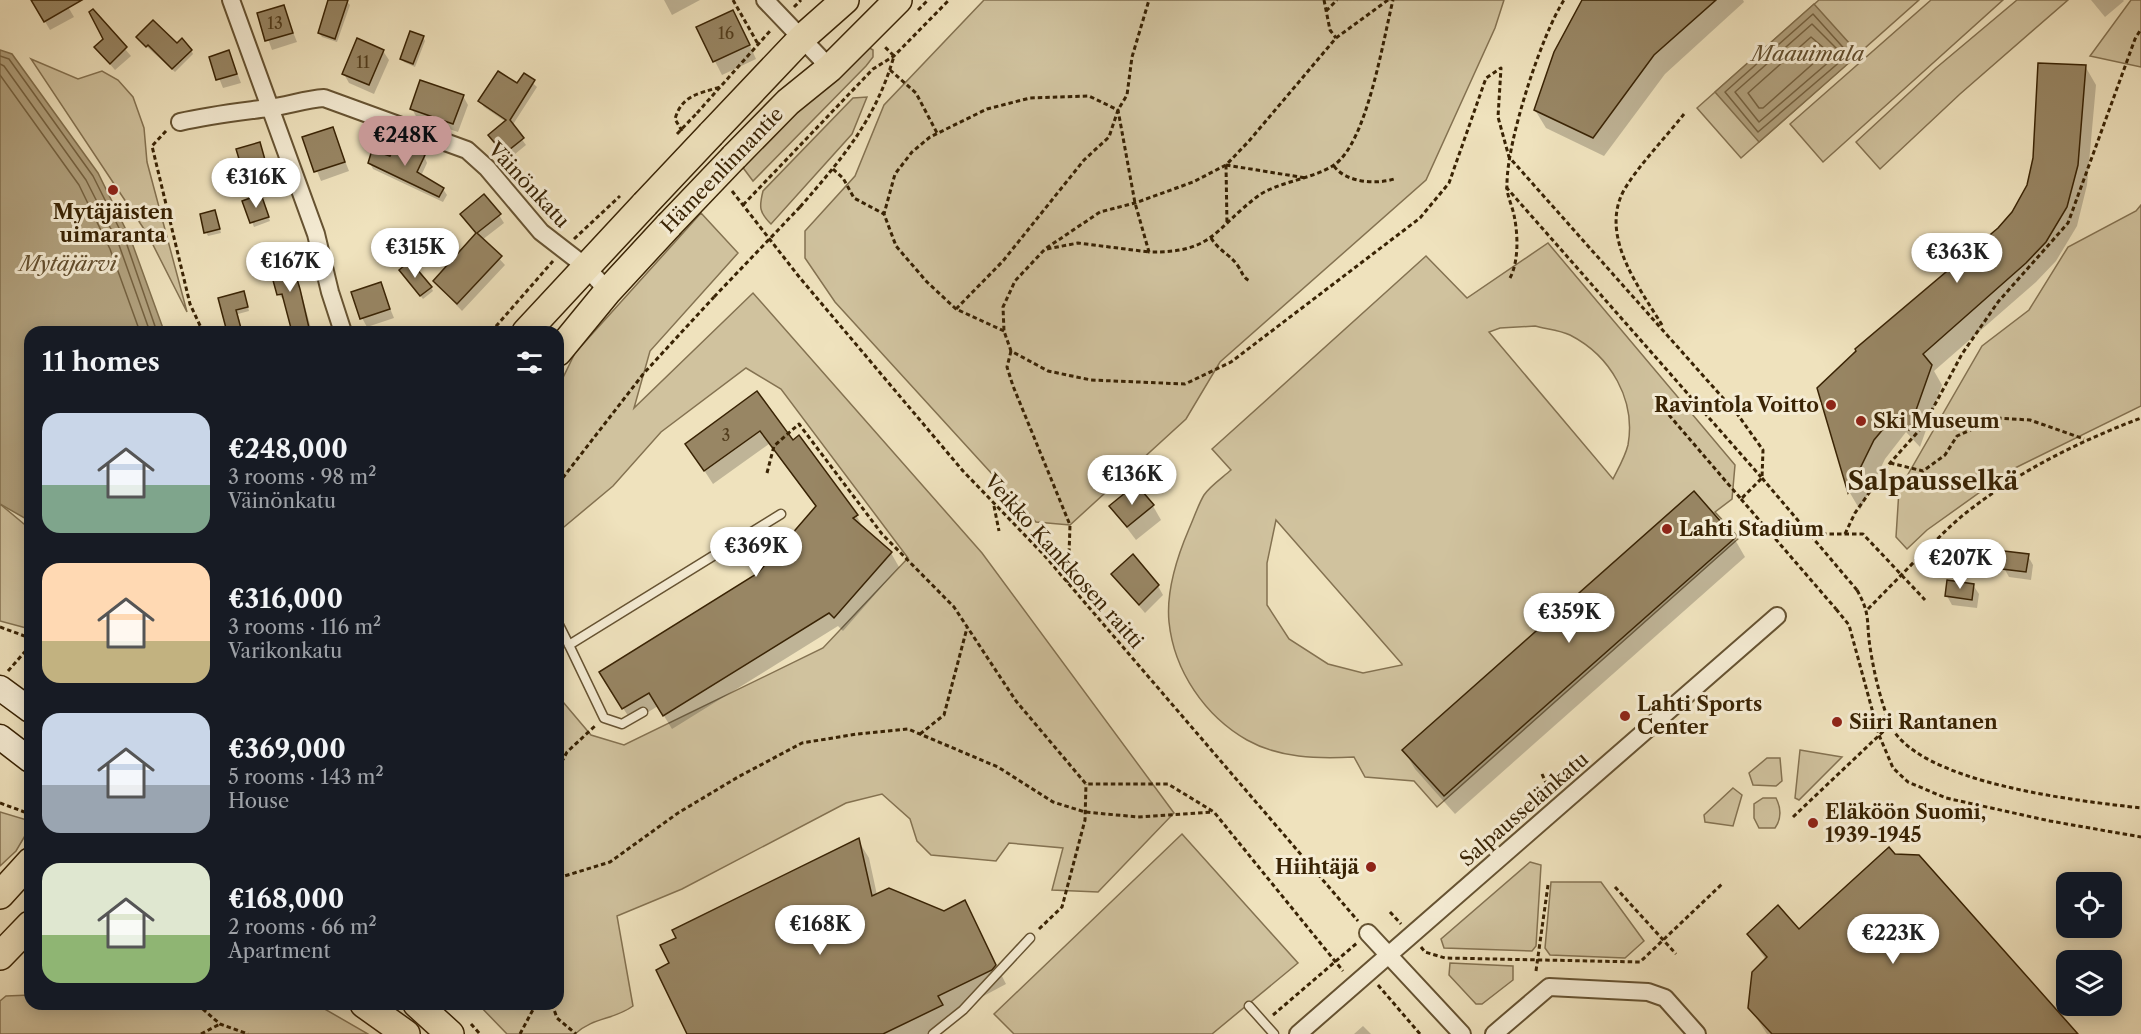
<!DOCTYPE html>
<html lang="en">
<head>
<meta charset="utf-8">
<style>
  :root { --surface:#171b24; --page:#242831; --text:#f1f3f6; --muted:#9ea1a6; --accent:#c59692 }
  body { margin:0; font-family:"Libre Caslon Text",serif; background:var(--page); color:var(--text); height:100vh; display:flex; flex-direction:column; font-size:22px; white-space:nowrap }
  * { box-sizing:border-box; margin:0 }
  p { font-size:20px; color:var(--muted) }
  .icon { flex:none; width:33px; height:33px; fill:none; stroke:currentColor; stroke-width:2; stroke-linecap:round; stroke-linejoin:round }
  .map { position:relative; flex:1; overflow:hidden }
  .side { position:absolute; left:24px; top:326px; width:540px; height:684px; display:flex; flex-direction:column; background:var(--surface); border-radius:18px; box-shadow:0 3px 15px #0003 }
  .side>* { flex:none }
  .buttons { position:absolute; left:2056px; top:872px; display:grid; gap:12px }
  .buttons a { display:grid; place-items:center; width:66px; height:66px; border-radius:12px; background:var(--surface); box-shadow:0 3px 15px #0003; font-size:30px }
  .price { position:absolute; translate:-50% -51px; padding:0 14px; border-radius:21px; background:#fff; color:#222; font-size:20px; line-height:39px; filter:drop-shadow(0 2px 3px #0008) }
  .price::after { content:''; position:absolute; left:50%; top:36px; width:18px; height:14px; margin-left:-9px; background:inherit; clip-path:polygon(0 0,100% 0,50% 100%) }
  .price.current { background:var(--accent); color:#111 }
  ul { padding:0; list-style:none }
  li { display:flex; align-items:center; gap:18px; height:150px; padding:0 18px }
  li span { display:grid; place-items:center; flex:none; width:168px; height:120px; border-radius:18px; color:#555 }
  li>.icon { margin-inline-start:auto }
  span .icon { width:72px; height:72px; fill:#fffc; stroke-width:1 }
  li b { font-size:26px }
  h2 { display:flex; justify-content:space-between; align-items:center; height:72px; padding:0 18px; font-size:26px }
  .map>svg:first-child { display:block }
  .green { fill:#d0c29e; stroke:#847251; stroke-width:1.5; fill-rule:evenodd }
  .water { fill:#b1a17e; stroke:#816f4d; stroke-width:1.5 }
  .shadow { fill:#0003 }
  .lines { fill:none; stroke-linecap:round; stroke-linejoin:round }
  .shore { stroke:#756241; stroke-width:1.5 }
  .building { fill:#988664; stroke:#392304; stroke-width:1.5 }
  .service-casing { stroke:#665332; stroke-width:11 }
  .minor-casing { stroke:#665332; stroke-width:20 }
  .secondary-casing { stroke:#392304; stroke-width:27 }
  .primary-casing { stroke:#392304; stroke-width:30 }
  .path { stroke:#392304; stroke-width:3; stroke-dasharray:4.5 3; stroke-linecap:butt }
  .service { stroke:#f5ecd4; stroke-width:8 }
  .minor { stroke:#f5ecd4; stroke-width:16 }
  .secondary { stroke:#f5ecd4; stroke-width:24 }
  .primary { stroke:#efe2bd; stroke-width:27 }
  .primary-bridge-casing { stroke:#392304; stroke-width:30; stroke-linecap:butt }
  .path-bridge { stroke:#392304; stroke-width:3; stroke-dasharray:4.5 3; stroke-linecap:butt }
  .primary-bridge { stroke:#efe2bd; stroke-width:27 }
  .poi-dot { fill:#8f2418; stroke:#f5ecd4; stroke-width:2 }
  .labels { text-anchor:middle; stroke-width:6; stroke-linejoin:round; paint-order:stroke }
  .number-label { font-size:16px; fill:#513c1c }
  .street-label { font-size:20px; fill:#392304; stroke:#f5ecd4 }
  .poi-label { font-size:20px; font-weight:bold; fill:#392304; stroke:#f5ecd4; text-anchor:start }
  .water-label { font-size:21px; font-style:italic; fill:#634f2f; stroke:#f5ecd4 }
  .district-label { font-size:26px; font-weight:bold; fill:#392304; stroke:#f5ecd4 }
</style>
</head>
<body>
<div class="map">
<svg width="2141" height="1034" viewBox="0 0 2141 1034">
  <rect width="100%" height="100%" fill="#efe2bd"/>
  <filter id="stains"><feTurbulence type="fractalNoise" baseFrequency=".00333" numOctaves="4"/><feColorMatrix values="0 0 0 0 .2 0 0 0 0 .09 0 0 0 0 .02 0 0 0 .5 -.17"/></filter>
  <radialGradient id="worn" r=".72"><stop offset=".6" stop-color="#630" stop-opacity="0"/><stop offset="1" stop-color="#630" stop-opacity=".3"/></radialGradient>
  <g class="green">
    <polygon points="984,0 1504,0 1495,28 1426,180 1220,362 1186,419 1070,525 1036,522 835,302 805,258 805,231 855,176 884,105"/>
    <polygon points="1819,0 1919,0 1741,158 1697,108"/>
    <polygon points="1931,0 2003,0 1823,162 1790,124"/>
    <polygon points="2017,0 2068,0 1960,94 1880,169 1856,142 1936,68"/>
    <polygon points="2131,0 2141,0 2141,67 2090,56"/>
    <polygon points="868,47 873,50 873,57 866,66 753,181 741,165"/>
    <polygon points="31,59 78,79 102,71 118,80 133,97 144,128 147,162 187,312 148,235"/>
    <path d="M867,97l-15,37 -81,90c-12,-12 -12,-17 -8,-33l90,-93z"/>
    <polygon points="2141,205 2141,406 2011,470 1927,530 1907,549 1896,537 1899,490 1982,346 2029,310 2068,247 2136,211"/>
    <path d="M701,213l37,40 -88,98 -16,57 119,-115 229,260 192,260 -76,79 -46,-2 11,-42 -54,-5 -13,18 -65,-6 -14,-14 -7,-22 -28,-25 -36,9 -164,86 -65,27 16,90c-19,14 -40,11 -58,28h-68l-29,-30h80v-308l33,39 33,10 199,-97 85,-90 -127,-169 -35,-21 -85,64 -48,54 -55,46v-144l17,-35z"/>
    <path d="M1548,243l187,222 -3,34 -17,13 24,26 -302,269 -23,-26 -49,-4 -11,-20c-37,2 -75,1 -107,-17 -42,-24 -73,-69 -78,-118 -3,-31 8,-65 20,-93 5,-11 9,-24 15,-34 6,-9 18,-17 27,-25l-19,-21 214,-193 41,42zM1535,326c11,3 25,4 35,9 41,21 66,65 58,110 -3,12 -10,24 -15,34l-124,-147 11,-4zM1276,520l126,144v1l-39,8 -35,-9 -39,-25 -22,-34v-42z"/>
    <polygon points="0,504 30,529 30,629 0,621"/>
    <polygon points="1800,750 1842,757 1799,800 1795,798"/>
    <polygon points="1767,758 1780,758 1782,781 1776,786 1753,785 1749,773"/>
    <polygon points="1733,788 1742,795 1733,826 1705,822 1704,815"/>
    <path d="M1763,798h13c5,10 6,20 -1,30h-16l-5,-10v-14z"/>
    <polygon points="0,812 27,820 29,829 16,851 0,866"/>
    <polygon points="1182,834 1298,963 1212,1034 1014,1034 994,1014"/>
    <polygon points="1530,862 1541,865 1536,946 1532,951 1444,948 1441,939"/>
    <polygon points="1551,882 1601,882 1644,941 1625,958 1550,955 1545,948"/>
    <polygon points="1450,963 1513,966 1513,980 1482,1004 1476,1004 1449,975"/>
    <polygon points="30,995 30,1004 316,1004 368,1034 0,1034 0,1001 6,996"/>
  </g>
  <g class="water">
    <polygon points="1814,4 1859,54 1759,142 1715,92"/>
    <polygon points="0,50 12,54 98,173 131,240 164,331 30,332 28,520 0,504"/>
  </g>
  <g class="shadow">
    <polygon points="36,0 64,0 74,17 50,30 33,1"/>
    <polygon points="330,0 345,0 350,5 337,42 322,37 319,33"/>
    <polygon points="664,0 700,0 672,15"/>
    <polygon points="1584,0 1743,0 1744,2 1665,74 1604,156 1546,128 1535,110"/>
    <polygon points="2091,0 2123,0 2124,1 2105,17"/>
    <polygon points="283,7 297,42 272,50 259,14"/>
    <polygon points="92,11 131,56 115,70 96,48 105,40"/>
    <polygon points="741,26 756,59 722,75 698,28"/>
    <polygon points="423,37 425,41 415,67 404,62 401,58"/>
    <polygon points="137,38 177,45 191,50 193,54 175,72"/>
    <polygon points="383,51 389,60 374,94 349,83 344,74"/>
    <polygon points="229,52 241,83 223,88 211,58"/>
    <polygon points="2085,66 2096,85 2087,185 2077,226 2056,261 2036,282 1934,371 1942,385 1920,447 1906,432 1885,459 1860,510 1850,493 1819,388 1999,229 2013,213"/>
    <polygon points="524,75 537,87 512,126 526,145 509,159 494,141 506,122 484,107 480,101 517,86"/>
    <polygon points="463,96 468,105 458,132 417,118 412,109"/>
    <polygon points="332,128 349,171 321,181 304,138"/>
    <polygon points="259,144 273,184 252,190 247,181"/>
    <polygon points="424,156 427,163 421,176 443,189 447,195 443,202 373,169 370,163"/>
    <polygon points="262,200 270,221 254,227 244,202"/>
    <polygon points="215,212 221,233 208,236 206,232"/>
    <polygon points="462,214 499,215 504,223 482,240 505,265 462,311 434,281 477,235"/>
    <polygon points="290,257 294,266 312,332 294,332 286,302 279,295"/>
    <polygon points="403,275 431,287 433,291 423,299"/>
    <polygon points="380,284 394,318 367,327 362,318"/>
    <polygon points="245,296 249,311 238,314 242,332 229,332 219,299"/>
    <polygon points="757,393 792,442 856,515 864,529 891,553 899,567 843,631 838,626 672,729 658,706 632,722 609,686 759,574 817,508 769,444 713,484 687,444"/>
    <polygon points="1153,506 1161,520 1136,540 1111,507"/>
    <polygon points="1734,538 1745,557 1455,814 1415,769 1404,750"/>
    <polygon points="2028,556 2033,565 2031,580 2009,577 2004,568"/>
    <polygon points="1112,574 1158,586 1163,595 1145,613"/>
    <polygon points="1973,585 1979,594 1977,608 1952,605 1947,596"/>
    <polygon points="858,840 869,858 877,895 944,913 964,902 1006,984 948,1015 952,1024 931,1034 689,1034"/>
    <polygon points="1799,931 2076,1034 1767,1034 1750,1008 1766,960 1748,934"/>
    <polygon points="1363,1026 1371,1034 1354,1034"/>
  </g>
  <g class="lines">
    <g class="shore">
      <polygon points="1813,14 1849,54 1758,132 1725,92"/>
      <polygon points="1812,24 1838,50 1838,54 1759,122 1735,92"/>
      <polygon points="1811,37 1825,49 1825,53 1763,108 1759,108 1748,93"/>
      <polyline points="0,56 9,59 93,176 126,242 157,332"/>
      <polyline points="0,64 4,66 86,180 119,245 150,332"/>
      <polyline points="0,75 79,185 110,249 140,332"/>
    </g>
  </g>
  <g class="building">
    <polygon points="31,0 82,0 44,22"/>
    <polygon points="328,0 348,0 335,39 318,33"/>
    <polygon points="1582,0 1716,0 1654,55 1593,138 1534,110 1554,52"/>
    <polygon points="284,5 293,33 265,41 257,13"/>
    <polygon points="93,9 127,47 110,64 94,47 103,39 89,12"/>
    <polygon points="733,10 750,45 713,62 696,27"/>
    <polygon points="153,20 177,43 182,38 192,50 172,69 148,45 146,47 136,37"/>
    <polygon points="410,31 424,36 413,64 400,59"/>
    <polygon points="357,38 384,50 369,85 342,74"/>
    <polygon points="229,50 237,74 216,80 209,57"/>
    <polygon points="2038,63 2086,65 2078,165 2067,207 2046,242 2026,263 1923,354 1932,365 1909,430 1895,415 1874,440 1848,493 1817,388 1856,351 1855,349 1998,228 2012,212 2027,185 2033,158"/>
    <polygon points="498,71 517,83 524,73 535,80 510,120 524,138 504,154 488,135 506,120 478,101"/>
    <polygon points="420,80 464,95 453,124 410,109"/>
    <polygon points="333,127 345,162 314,172 302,137"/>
    <polygon points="260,142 269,174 246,182 236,149"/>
    <polygon points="397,142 425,155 417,172 444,188 439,197 368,163 372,150 390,156"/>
    <polygon points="261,194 269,217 250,223 242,201"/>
    <polygon points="484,194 501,214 477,233 502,256 457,304 433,281 476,233 460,214"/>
    <polygon points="215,210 220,229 204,233 200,214"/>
    <polygon points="290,256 300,289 310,332 292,332 282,294 277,295 268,262"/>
    <polygon points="410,261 432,287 420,296 399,270"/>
    <polygon points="381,282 390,309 360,319 351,292"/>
    <polygon points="244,291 248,307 236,310 242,332 227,332 218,298"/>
    <polygon points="757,391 793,440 799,435 858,515 853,518 892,552 834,618 829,613 663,716 649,693 622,709 599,672 758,573 816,506 760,431 704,471 685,444"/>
    <polygon points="1136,484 1154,505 1127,527 1109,506"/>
    <polygon points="1694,491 1735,538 1444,796 1402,750"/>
    <polygon points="2004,551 2029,554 2026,572 2002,569"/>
    <polygon points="1133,554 1159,585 1139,605 1111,574"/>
    <polygon points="1947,580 1974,584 1972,600 1945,596"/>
    <polygon points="859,838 872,896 889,888 944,911 965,900 996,965 992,970 938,996 943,1005 883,1034 687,1034 656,970 669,963 660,945 676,938 672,930"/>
    <polygon points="1889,847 1895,854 1919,855 2078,1034 1772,1034 1748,1008 1752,972 1767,957 1747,934 1778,905 1799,929"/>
  </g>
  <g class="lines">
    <g class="service-casing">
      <g id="service">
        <polyline points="558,623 569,645 781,514"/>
        <polyline points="569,645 604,718 622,724 643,712"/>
        <polyline points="1249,1006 1274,1034"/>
        <polyline points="933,1034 963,1010 1030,938"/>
      </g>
    </g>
    <g class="minor-casing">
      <g id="minor">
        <polyline points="231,0 316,234 330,292 343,332"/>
        <polyline points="765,0 830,68"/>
        <path d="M180,122c29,-7 58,-10 88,-14 19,-2 37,-9 56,-10l143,52 20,18 54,64 44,34 23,25"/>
        <polyline points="1368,933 1462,1034"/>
        <polyline points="1298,1034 1777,616"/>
        <polyline points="1494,1034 1549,987 1648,992 1665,998 1697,1034"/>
      </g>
    </g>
    <g class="secondary-casing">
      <g id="secondary">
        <polyline points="0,688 30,710"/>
        <polyline points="0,737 30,760"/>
      </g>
    </g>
    <g class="primary-casing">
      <g id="primary">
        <polyline points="711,134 802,38 845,0"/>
        <polyline points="734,157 788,102 830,68 898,0"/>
        <polyline points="526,332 645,204"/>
        <polyline points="558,352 608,291 669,225"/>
        <polyline points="0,895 30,862"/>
        <polyline points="0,956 30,925"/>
        <polyline points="364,1004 406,1034"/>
        <polyline points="417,1004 450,1034"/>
      </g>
    </g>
    <g class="path">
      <polyline points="733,0 758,44"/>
      <polyline points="1324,0 1330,30 1336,38"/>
      <polyline points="1388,0 1336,38 1249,141 1226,165 1193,182 1135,203 1100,212 1045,249 1015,281 1003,307 1004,331 1011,351 1048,371 1091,380 1185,384 1231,362 1420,218 1449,183 1486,78 1501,68 1498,117 1509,157 1738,415 1763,450 1762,478 1741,499 1663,408"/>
      <polyline points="794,7 801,0"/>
      <polyline points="918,10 928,0"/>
      <polyline points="1326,11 1337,0"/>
      <polyline points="890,70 916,93 937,133"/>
      <polyline points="697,113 770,31"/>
      <polyline points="166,131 152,146 190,304 203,332"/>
      <path d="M682,131l-7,-12c7,-24 23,-25 45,-32"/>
      <polyline points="1226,165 1306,178"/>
      <polyline points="1226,165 1227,225"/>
      <path d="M1334,166c11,16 41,19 60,13"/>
      <polyline points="833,169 843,178 854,198 884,214"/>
      <polyline points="1506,187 1761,477"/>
      <polyline points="732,191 800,278 963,471 1044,555 1358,921"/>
      <polyline points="743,205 873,69 894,56 949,0"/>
      <path d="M800,207c42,-48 76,-88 94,-151l-10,-10"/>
      <path d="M1211,238c9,14 20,17 27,28 4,6 5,12 12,15"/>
      <polyline points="574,239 620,196"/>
      <polyline points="1047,249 1078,243 1149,252"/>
      <path d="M1510,278c9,-17 8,-44 4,-63 -2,-10 -8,-21 -7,-31 0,-43 34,-148 57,-184"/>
      <polyline points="956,309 1003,261 1084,160 1109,137 1118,110 1127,95 1132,57 1149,0"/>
      <path d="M1662,325c-23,-38 -63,-89 -38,-135 15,-25 41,-52 60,-76"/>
      <path d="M1004,331l-48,-22 -29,-27 -31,-36 -12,-32 11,-40 17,-22 18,-15 57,-28 43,-11 59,-2 29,14 17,93 14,49c65,1 65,-23 109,-56 19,-14 55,-17 76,-31 33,-22 49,-125 59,-165"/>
      <polyline points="491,332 553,261"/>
      <polyline points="1011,351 1007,367 1013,386 1070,525 1068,583"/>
      <polyline points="1890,463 1923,471 1945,455 1957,436 1997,418 2030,420 2084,439"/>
      <polyline points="767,473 774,446 799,424 882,534 954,607 1016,701 1086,784 1168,784 1214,812 1343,971"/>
      <polyline points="558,484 644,373 714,297"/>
      <polyline points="994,506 999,531"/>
      <polyline points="1762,534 1863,534 1925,600"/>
      <polyline points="1845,534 1855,513 1890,463 1924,425 1962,354 1998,302 2068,223 2135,39 2141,29"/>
      <path d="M1916,560c17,-16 33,-34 51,-48 52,-41 113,-71 174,-94"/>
      <path d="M1857,590c14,25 9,31 13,57 4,26 10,51 19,75 25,62 192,79 252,86"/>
      <polyline points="1836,609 1849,625 1879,735 1893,768 1908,782 1946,798 2050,821 2141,837"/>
      <polyline points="0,627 30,638"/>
      <polyline points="8,671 30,646"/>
      <polyline points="920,734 944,715 967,628"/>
      <polyline points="558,769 567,752 596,725"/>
      <polyline points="1542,774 1550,792"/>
      <polyline points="0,803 30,814"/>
      <polyline points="1793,817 1890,725"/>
      <polyline points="558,878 610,862 678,813 738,777 802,743 857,734 908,729 998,767 1053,802 1085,812 1138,817 1212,812"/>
      <polyline points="1615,887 1676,954"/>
      <polyline points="1390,912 1401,924"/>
      <polyline points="1039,929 1062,907 1085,820 1086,784"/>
      <polyline points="1421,947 1425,952 1445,958 1640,962 1722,884"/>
      <polyline points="1536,971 1548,885"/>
      <polyline points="1378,985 1420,1034"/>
      <polyline points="197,1004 220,1024 248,1034"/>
      <polyline points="552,1004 557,1018 576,1034"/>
      <polyline points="1273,1015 1357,943"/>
      <polyline points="471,1024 480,1034"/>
      <polyline points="201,1034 220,1024"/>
      <polyline points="520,1034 536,1004"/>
    </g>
    <use href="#service" class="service"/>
    <use href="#minor" class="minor"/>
    <use href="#secondary" class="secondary"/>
    <use href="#primary" class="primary"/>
    <g class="primary-bridge-casing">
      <g id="primary-bridge">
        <polyline points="645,204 711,134"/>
        <polyline points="669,225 734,157"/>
      </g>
    </g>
    <g class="path-bridge">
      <polyline points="677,134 697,113"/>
      <polyline points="714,297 800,207"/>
      <polyline points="1762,478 1857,590"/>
      <polyline points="1741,499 1836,609"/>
      <polyline points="1868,609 1916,560"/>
    </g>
    <use href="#primary-bridge" class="primary-bridge"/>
  </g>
  <g class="poi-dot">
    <circle cx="113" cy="190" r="6"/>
    <circle cx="1831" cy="405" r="6"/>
    <circle cx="1861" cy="421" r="6"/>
    <circle cx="1667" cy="529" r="6"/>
    <circle cx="1625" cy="716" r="6"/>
    <circle cx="1837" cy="722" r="6"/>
    <circle cx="1813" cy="823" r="6"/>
    <circle cx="1371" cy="867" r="6"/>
  </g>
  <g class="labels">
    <g class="number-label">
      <text x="275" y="29">13</text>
      <text x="726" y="39">16</text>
      <text x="363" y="68">11</text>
      <text x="726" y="441">3</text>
    </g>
    <g class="street-label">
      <text transform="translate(722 170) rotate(-46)" y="7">Hämeenlinnantie</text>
      <text transform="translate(529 185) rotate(47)" y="7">Väinönkatu</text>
      <text transform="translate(1064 561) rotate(48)" y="7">Veikko Kankkosen raitti</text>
      <text transform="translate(1524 809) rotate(-41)" y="7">Salpausselänkatu</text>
    </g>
    <g class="poi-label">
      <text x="113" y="219" text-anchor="middle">Mytäjäisten<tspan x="113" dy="23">uimaranta</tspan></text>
      <text x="1819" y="412" text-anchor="end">Ravintola Voitto</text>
      <text x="1873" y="428">Ski Museum</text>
      <text x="1679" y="536">Lahti Stadium</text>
      <text x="1637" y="711">Lahti Sports<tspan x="1637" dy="23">Center</tspan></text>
      <text x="1849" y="729">Siiri Rantanen</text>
      <text x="1825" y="819">Eläköön Suomi,<tspan x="1825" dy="23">1939-1945</tspan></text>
      <text x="1359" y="874" text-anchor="end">Hiihtäjä</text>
    </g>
    <g class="water-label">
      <text x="1808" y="61">Maauimala</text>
      <text x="68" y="271">Mytäjärvi</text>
    </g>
    <g class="district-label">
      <text x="1933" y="490">Salpausselkä</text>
    </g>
  </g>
  <rect width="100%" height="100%" filter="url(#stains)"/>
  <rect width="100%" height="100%" fill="url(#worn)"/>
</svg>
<div class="buttons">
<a><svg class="icon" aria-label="locate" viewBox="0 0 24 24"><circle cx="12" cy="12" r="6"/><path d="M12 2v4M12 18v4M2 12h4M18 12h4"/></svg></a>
<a><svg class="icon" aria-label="layers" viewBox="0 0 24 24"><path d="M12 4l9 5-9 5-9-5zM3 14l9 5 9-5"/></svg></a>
</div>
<b class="price current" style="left:405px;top:167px">€248K</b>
<b class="price" style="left:256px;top:209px">€316K</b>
<b class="price" style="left:415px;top:279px">€315K</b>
<b class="price" style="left:1957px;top:284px">€363K</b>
<b class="price" style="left:290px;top:293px">€167K</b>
<b class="price" style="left:1132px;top:506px">€136K</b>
<b class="price" style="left:756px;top:578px">€369K</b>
<b class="price" style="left:1960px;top:590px">€207K</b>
<b class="price" style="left:1569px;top:644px">€359K</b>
<b class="price" style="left:820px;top:956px">€168K</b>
<b class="price" style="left:1893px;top:965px">€223K</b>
<section class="side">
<h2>11 homes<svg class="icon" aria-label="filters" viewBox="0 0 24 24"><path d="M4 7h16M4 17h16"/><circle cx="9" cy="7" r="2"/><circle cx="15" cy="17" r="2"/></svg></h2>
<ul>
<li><span style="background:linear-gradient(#c9d6e8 60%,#7fa58c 0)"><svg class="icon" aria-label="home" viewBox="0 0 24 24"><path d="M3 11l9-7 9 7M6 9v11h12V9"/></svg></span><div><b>€248,000</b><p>3 rooms · 98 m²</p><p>Väinönkatu</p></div></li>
<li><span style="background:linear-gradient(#ffd9b3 65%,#c2b280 0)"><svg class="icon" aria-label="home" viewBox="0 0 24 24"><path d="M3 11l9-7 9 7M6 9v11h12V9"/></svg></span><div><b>€316,000</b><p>3 rooms · 116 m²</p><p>Varikonkatu</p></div></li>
<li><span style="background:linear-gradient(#c9d6e8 60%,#9aa5b1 0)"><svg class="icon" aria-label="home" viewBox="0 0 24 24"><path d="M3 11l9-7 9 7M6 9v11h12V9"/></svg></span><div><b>€369,000</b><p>5 rooms · 143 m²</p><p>House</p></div></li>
<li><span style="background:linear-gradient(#dfe7d0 60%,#8fb573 0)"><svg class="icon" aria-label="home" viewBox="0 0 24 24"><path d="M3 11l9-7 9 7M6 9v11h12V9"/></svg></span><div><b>€168,000</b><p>2 rooms · 66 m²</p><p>Apartment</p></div></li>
</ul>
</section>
</div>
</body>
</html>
